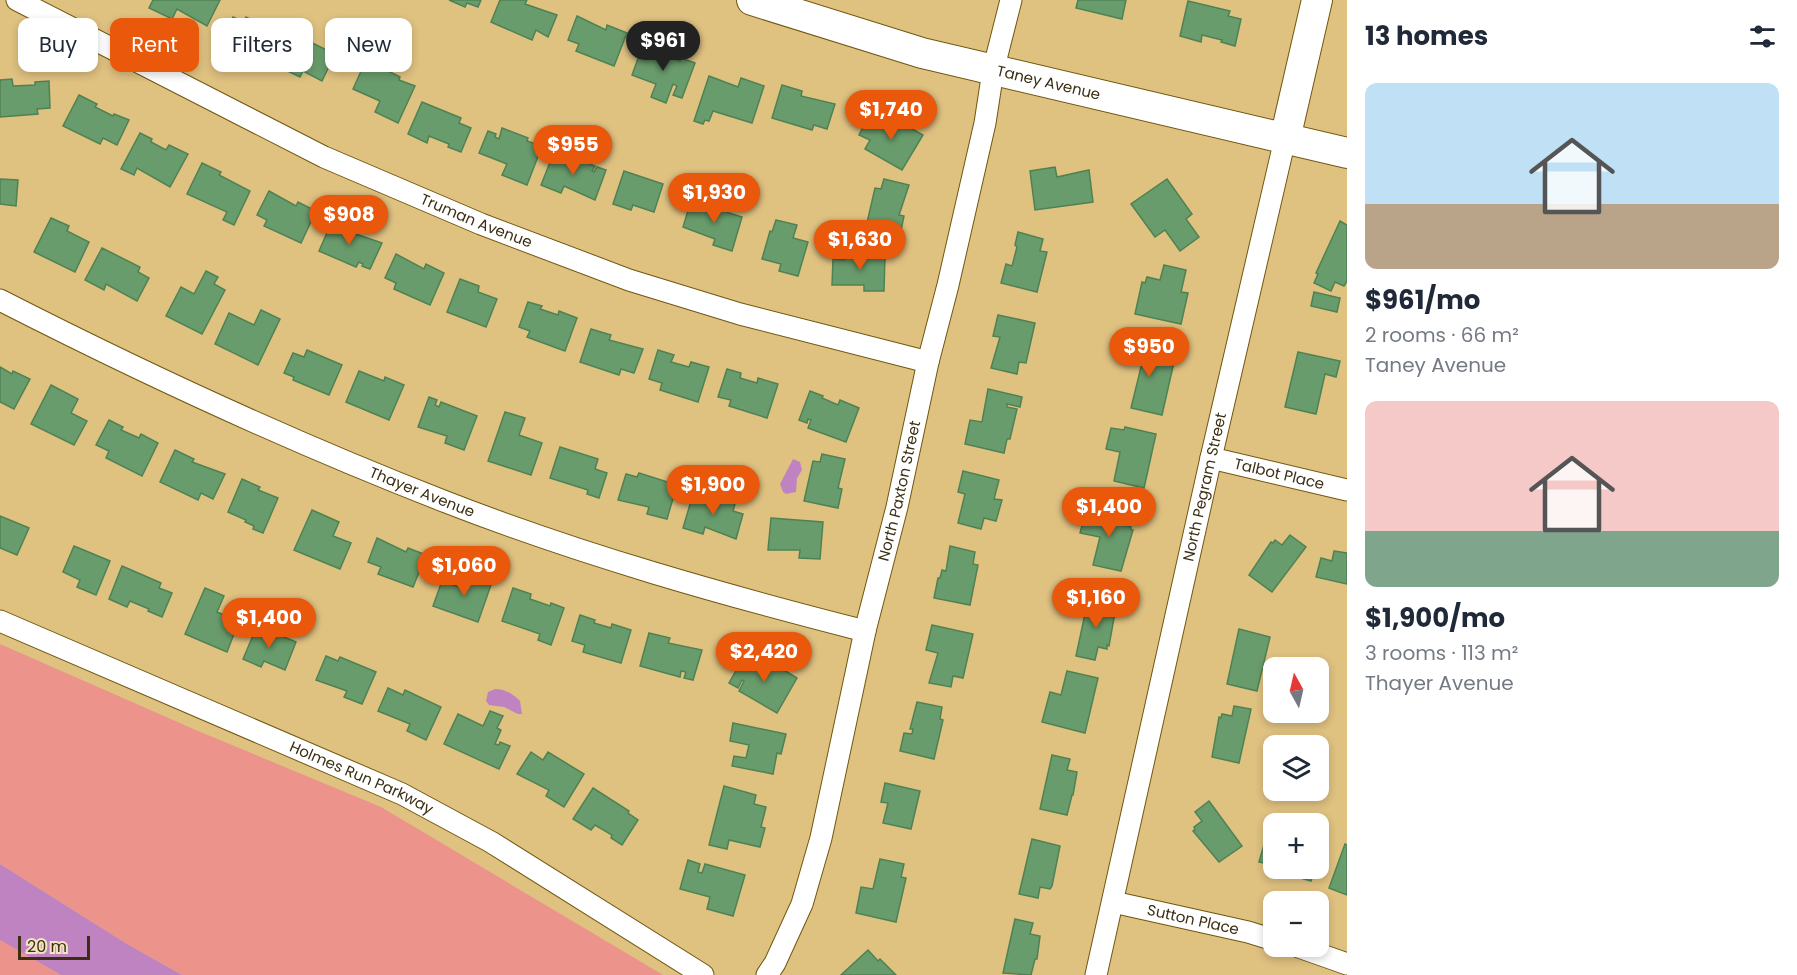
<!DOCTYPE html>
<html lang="en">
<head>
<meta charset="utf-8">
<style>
  :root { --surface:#fff; --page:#f6f6f7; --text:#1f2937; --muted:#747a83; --accent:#ea580c }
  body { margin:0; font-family:Poppins,sans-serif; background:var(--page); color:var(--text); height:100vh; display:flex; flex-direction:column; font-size:22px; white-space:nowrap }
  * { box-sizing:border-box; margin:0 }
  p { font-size:20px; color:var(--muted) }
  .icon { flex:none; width:33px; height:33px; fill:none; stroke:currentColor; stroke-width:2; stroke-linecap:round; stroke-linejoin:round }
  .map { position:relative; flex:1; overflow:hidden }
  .details { display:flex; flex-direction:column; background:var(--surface); width:450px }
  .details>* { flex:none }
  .hud { position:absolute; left:18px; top:18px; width:570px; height:54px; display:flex; gap:12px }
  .needle { width:39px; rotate:352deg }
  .buttons { position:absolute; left:1263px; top:657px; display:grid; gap:12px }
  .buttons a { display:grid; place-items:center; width:66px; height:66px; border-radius:12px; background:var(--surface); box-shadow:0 3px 9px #0003; font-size:30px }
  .scale { position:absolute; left:18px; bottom:15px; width:72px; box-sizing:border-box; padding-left:6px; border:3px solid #3a2e13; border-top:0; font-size:16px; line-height:21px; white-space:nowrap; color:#3a2e13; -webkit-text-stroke:4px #f3e4c4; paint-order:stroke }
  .price { position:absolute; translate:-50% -51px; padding:0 14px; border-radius:21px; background:var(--accent); color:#fff; font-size:20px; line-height:39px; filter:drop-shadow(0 2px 3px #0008) }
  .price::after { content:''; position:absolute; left:50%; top:36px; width:18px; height:14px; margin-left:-9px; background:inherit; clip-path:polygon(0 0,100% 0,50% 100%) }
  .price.current { background:#222; color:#fff }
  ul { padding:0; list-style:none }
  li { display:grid; align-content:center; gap:12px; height:318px; padding:0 18px }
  li span { display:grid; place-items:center; height:186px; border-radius:12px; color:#555 }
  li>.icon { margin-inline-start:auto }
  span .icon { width:108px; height:108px; fill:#fffc; stroke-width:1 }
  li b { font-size:26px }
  h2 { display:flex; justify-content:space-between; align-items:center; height:72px; padding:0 18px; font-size:26px }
  .pill { padding:0 21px; border-radius:12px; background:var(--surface); box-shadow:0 3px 9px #0003; font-size:21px; line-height:54px }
  .pill.current { background:var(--accent); color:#fff }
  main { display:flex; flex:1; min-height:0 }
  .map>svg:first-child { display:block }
  .green { fill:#ec938b }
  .water { fill:#c083c2 }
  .building { fill:#699c6c; stroke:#4f8253; stroke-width:1.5 }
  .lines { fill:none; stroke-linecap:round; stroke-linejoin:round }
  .street-casing { stroke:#715710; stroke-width:23 }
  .secondary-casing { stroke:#715710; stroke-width:32 }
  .street { stroke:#fff; stroke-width:21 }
  .secondary { stroke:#fff; stroke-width:30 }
  .labels { text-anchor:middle; stroke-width:4.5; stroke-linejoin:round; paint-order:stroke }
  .street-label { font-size:15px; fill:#3a2e13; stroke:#f3e4c4 }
</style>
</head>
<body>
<main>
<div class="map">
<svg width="1347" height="975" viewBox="0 0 1347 975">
  <rect width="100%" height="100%" fill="#dfc180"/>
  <g class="green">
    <polygon points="0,644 198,731 381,807 663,975 182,975 127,944 0,864"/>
    <polygon points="0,940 61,975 0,975"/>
  </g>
  <g class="water">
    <polygon points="793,459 800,462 802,470 797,478 796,492 786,494 783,492 780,484"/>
    <path d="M495,689c10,0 18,5 25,12l2,13h-4l-14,-7 -15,-2 -3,-4 2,-9z"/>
    <polygon points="0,864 127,944 182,975 61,975 0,940"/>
  </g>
  <g class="building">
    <polygon points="153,0 220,0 207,26 177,9 172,19 149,8"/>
    <polygon points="449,0 481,0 478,7 467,3 465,7"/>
    <polygon points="500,0 527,0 525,4 557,15 548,37 536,30 532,40 491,22"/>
    <polygon points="1078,0 1126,0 1122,19 1076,8"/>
    <polygon points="1188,1 1230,11 1228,16 1241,19 1235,46 1221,42 1222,40 1202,35 1201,42 1180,36"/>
    <polygon points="577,16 606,30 607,25 627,33 614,66 576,51 579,44 568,40"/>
    <polygon points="233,17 244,22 246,17 282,35 266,68 248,59 251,53 221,41"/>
    <polygon points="298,36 335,54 322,81 303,71 300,77 281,68"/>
    <polygon points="644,42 662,48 660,54 680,61 681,58 695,63 682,98 673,95 677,86 673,84 666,103 651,97 656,84 632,75"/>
    <polygon points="366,60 400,77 399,80 415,86 398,123 375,112 380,101 353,89"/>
    <polygon points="709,76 738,87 741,78 764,86 752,123 713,111 709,121 705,120 703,124 694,121"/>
    <polygon points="12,79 13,86 35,85 35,82 49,81 50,108 37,109 38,114 0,117 0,80"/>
    <polygon points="782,85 802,91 801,96 835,104 827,129 814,125 812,130 772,118"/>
    <polygon points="79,95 97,104 95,107 113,116 114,114 129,120 117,145 103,138 100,144 63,126"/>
    <polygon points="422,102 461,118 459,123 471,128 461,152 448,147 449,144 429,136 427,143 408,134"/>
    <polygon points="870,114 895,131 900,122 923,135 902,170 865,149 870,140 859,135"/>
    <polygon points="502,128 528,138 527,141 542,146 527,185 502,175 507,164 479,153 488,131 496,134 495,137 499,139"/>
    <polygon points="140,133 152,139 151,142 166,150 169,145 188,154 170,187 137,168 134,175 121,169"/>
    <polygon points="555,150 595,166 592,171 594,172 597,167 606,170 595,200 564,186 561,193 541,185"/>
    <polygon points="202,163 221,172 219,175 250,191 234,225 223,220 227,212 187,194"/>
    <polygon points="1055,167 1057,177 1089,170 1093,202 1035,210 1030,171"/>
    <polygon points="624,171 663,184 654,212 633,205 631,210 613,204"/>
    <polygon points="0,179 18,180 16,206 0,204"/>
    <polygon points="884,179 909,185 899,215 904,216 900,235 866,227 875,188 881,189"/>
    <polygon points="1167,179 1192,214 1186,219 1199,237 1180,251 1165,230 1155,237 1131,204"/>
    <polygon points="269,191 296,206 298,202 316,211 301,243 264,226 267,220 257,215"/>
    <polygon points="691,201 742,217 732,251 713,245 715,239 683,227"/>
    <polygon points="51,218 69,226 67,231 89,242 75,272 34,252"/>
    <polygon points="333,219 352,227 350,232 382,243 370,269 362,266 363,264 359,262 356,267 319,251"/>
    <polygon points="776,220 797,225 793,238 808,242 798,276 779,271 781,264 762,259 770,231 772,232"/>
    <polygon points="1340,221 1347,225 1347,281 1344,286 1335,282 1331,291 1314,283 1318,274 1316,273"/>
    <polygon points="1018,232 1043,239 1040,251 1047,252 1037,292 1001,283 1006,264 1012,266 1017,247 1015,245"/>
    <polygon points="102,248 140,267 138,272 149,278 137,301 106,284 104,290 85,280"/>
    <polygon points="845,253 885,255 884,291 864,291 864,285 832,285 833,259 845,260"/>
    <polygon points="396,254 424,269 426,264 444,273 430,305 394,289 396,283 385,278"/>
    <polygon points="1164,265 1186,270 1181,292 1188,293 1181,324 1135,314 1142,282 1145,283 1147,277 1160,280"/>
    <polygon points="206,271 218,277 214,284 225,290 202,334 166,316 181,287 194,294"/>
    <polygon points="460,279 479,286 478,292 497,299 486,327 447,312"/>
    <polygon points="1314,292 1340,298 1337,312 1311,306"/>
    <polygon points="528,302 542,306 540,309 558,315 559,311 577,318 565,351 527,337 530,331 519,327"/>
    <polygon points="261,310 280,319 258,365 215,344 229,313 254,325"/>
    <polygon points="998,315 1035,323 1026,363 1019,362 1017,374 991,368 1000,337 993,336"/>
    <polygon points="591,329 611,335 609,340 643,349 634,373 621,369 619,375 580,362"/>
    <polygon points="1124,339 1151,345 1148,357 1174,362 1162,415 1131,408 1143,359 1121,354"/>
    <polygon points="307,350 342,365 329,395 293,380 294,377 284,373 293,353 304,357"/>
    <polygon points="658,350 674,355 671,362 689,367 691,362 709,367 698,402 660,390 662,383 649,379"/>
    <polygon points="1298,352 1340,361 1336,377 1325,374 1316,414 1285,407"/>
    <polygon points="0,367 12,374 13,371 30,379 14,409 0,402"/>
    <polygon points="727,369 741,373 740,378 757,383 758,378 778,384 767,418 729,406 731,400 718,397"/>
    <polygon points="359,371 384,381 385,377 404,385 389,420 346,402"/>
    <polygon points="51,385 78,399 71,413 87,421 74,445 31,424"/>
    <polygon points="988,389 1022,397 1020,407 1007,404 1007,407 1017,409 1010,439 1007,439 1004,453 965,444 970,420 982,422"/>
    <polygon points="810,391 823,396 822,398 838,405 840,400 859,408 846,442 808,428 811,420 808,419 807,423 799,420"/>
    <polygon points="429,397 437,400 435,405 439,407 441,402 477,416 464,450 445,443 447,436 418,427"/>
    <polygon points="505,412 525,418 519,435 542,443 531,475 488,461"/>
    <polygon points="109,420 123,427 121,430 139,438 141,434 158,443 142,476 106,458 109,451 96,445"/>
    <polygon points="1125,427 1156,434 1144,488 1114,481 1120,452 1106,449 1111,428 1124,430"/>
    <polygon points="560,447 598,459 595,469 607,473 599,498 587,494 588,490 550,478"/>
    <polygon points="175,450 194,459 192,462 225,474 213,499 201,493 198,500 160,482"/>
    <polygon points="822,454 845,459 838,488 842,489 838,508 804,501 813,461 820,462"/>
    <polygon points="963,471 999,480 994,499 1002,500 996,521 984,518 981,529 958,523 965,494 958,492"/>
    <polygon points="639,473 677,485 667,519 647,514 649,507 618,500 626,474 637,477"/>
    <polygon points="242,479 260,487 258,490 278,498 263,533 253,529 254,526 245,522 246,520 228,512"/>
    <polygon points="694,491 735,504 733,511 743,514 736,539 705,527 703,534 683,528"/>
    <polygon points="1107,509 1126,513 1123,525 1131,527 1131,530 1133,530 1121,571 1093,565 1100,537 1080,533 1086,511 1105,515"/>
    <polygon points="312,510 339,522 333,536 351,543 340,569 294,550"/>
    <polygon points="0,516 29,528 17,555 0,548"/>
    <polygon points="771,518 823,522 820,559 799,558 800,550 768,550"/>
    <polygon points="1290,535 1306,547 1272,592 1249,575 1271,542 1273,543 1275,540 1282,545"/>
    <polygon points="377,538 406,552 408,548 426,555 413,587 378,574 381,567 368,562"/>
    <polygon points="74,546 110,561 96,595 77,587 80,580 63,572"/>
    <polygon points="950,546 975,552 973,564 978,565 970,605 934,598 938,578 940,578 942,570 946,571"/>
    <polygon points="1334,551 1347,553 1347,584 1316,577 1321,558 1332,561"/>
    <polygon points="122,566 161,583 159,588 172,593 162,617 148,611 149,609 130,601 127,607 109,599"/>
    <polygon points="464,572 492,582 478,622 433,606 442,581 459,587"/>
    <polygon points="205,588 224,596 217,612 239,621 227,652 185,634"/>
    <polygon points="513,588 531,594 530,599 550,606 551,603 564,608 551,645 538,640 540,634 502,621"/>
    <polygon points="1088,600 1116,607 1109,646 1107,645 1107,649 1098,647 1095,660 1076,656"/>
    <polygon points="580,615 595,620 594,623 611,628 612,624 631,630 621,663 583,652 585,645 572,641"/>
    <polygon points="932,625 973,634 963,678 953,676 951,687 929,683 938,653 926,650"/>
    <polygon points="257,626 296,642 285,670 264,661 261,667 243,659"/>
    <polygon points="1239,629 1270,637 1257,691 1227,684"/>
    <polygon points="649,633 670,638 668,643 702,650 693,680 684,678 686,672 681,671 680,677 640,666"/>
    <polygon points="326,656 338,661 340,657 376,672 362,704 344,697 347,691 316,680"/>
    <polygon points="744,657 756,663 758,659 774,668 776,665 797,678 777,713 739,691 744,681 742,680 738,688 729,683"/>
    <polygon points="1067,671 1098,678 1085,733 1042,722 1050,692 1061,695"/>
    <polygon points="388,688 403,695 405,690 441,707 426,740 407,731 410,724 378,711"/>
    <polygon points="917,702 942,707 940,719 943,720 934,759 900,751 904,733 912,734 913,729 910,729"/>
    <polygon points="1234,706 1251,709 1239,763 1212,757 1219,717 1221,718 1222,714 1232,716"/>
    <polygon points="490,711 503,716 497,728 501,730 495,744 499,745 500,742 510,746 499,769 444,744 458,714 483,726"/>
    <polygon points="733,723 786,734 781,754 777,753 773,774 732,766 734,756 746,758 749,745 730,741"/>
    <polygon points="531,752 543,760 548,752 584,774 564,807 546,796 549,790 517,774"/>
    <polygon points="1052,755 1070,759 1067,770 1077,772 1073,795 1072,795 1067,815 1040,809"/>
    <polygon points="885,783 920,791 911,829 883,823 888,803 881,802"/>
    <polygon points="724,786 756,795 754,804 766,807 761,827 765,828 760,847 729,840 727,849 709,845"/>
    <polygon points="593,788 629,811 628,813 638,820 622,845 611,838 612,835 595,825 591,830 573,819"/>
    <polygon points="1209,801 1242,846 1219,862 1193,831 1195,830 1194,827 1202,821 1195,812"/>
    <polygon points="1266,838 1274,840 1274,868 1315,868 1311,881 1267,868 1268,864 1259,862"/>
    <polygon points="1032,839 1060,846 1052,886 1050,889 1040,887 1038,898 1019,894"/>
    <polygon points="1345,844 1347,845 1347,895 1329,888"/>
    <polygon points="880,859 904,864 901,877 906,878 896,922 856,913 861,887 873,889"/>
    <polygon points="688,860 700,864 698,872 702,873 705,864 745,875 733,916 707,909 710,897 680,889"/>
    <polygon points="1015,919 1033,923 1030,934 1040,936 1037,959 1035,959 1031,975 1003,973"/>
    <polygon points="868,950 878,961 880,959 896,975 841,975"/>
  </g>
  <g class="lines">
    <g class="street-casing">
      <g id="street">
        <path id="s1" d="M17,0l307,157 157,67 148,56 111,34 188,48"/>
        <path id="s2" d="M0,300c145,74 294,143 446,202 136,53 278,93 419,129"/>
        <path id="s3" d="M1211,458l136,32"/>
        <path id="s4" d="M0,621l402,173 89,48 212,133"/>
        <path id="s5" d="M1113,902l135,30 26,8"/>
        <polyline points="1296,946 1347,964"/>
        <path id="s6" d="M767,975l8,-12 27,-59 19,-66 44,-207 32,-124 31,-145 20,-77 37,-162 8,-52 18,-71"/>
        <path id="s7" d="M1096,975l115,-517 74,-319"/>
      </g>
    </g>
    <g class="secondary-casing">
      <g id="secondary">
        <path id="s8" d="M752,0l170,53 425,100"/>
        <polyline points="1285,139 1317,0"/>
      </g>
    </g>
    <use href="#street" class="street"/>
    <use href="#secondary" class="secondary"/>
  </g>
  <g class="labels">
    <g class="street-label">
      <text dy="5" stroke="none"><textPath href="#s8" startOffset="308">Taney Avenue</textPath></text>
      <text dy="5" stroke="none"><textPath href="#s1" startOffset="510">Truman Avenue</textPath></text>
      <text dy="5" stroke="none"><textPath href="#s3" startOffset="70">Talbot Place</textPath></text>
      <text dy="5" stroke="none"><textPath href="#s7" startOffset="500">North Pegram Street</textPath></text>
      <text dy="5" stroke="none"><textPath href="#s6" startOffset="504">North Paxton Street</textPath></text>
      <text dy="5" stroke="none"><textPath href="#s2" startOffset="464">Thayer Avenue</textPath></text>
      <text dy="5" stroke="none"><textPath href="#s4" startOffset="394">Holmes Run Parkway</textPath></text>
      <text dy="5" stroke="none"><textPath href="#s5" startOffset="82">Sutton Place</textPath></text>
    </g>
  </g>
</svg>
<div class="buttons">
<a><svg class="needle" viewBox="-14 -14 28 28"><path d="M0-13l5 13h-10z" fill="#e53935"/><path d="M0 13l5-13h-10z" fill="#747a83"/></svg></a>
<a><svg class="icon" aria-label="layers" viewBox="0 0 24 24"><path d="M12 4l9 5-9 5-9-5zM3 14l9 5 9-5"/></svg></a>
<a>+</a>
<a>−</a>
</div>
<div class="scale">20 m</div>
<b class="price current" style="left:663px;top:72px">$961</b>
<b class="price" style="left:891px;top:141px">$1,740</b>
<b class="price" style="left:573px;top:176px">$955</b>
<b class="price" style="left:714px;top:224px">$1,930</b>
<b class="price" style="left:349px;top:246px">$908</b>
<b class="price" style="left:860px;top:271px">$1,630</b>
<b class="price" style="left:1149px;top:378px">$950</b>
<b class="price" style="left:713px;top:516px">$1,900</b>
<b class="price" style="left:1109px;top:538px">$1,400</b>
<b class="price" style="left:464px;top:597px">$1,060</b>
<b class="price" style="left:1096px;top:629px">$1,160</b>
<b class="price" style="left:269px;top:649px">$1,400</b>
<b class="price" style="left:764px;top:683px">$2,420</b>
<div class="hud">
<a class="pill">Buy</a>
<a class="pill current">Rent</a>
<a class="pill">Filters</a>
<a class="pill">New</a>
</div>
</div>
<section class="details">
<h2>13 homes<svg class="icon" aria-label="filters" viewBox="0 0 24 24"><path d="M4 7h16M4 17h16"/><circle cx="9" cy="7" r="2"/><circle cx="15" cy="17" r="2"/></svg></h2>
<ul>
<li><span style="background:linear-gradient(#bfe0f5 65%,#b9a48a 0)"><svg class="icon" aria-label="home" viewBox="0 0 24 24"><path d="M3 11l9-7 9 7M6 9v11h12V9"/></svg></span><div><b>$961/mo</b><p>2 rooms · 66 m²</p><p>Taney Avenue</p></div></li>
<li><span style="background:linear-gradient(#f6c9c9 70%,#7fa58c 0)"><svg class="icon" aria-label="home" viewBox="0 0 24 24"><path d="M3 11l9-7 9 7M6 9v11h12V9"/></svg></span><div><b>$1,900/mo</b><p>3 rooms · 113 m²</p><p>Thayer Avenue</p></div></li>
</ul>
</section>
</main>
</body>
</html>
